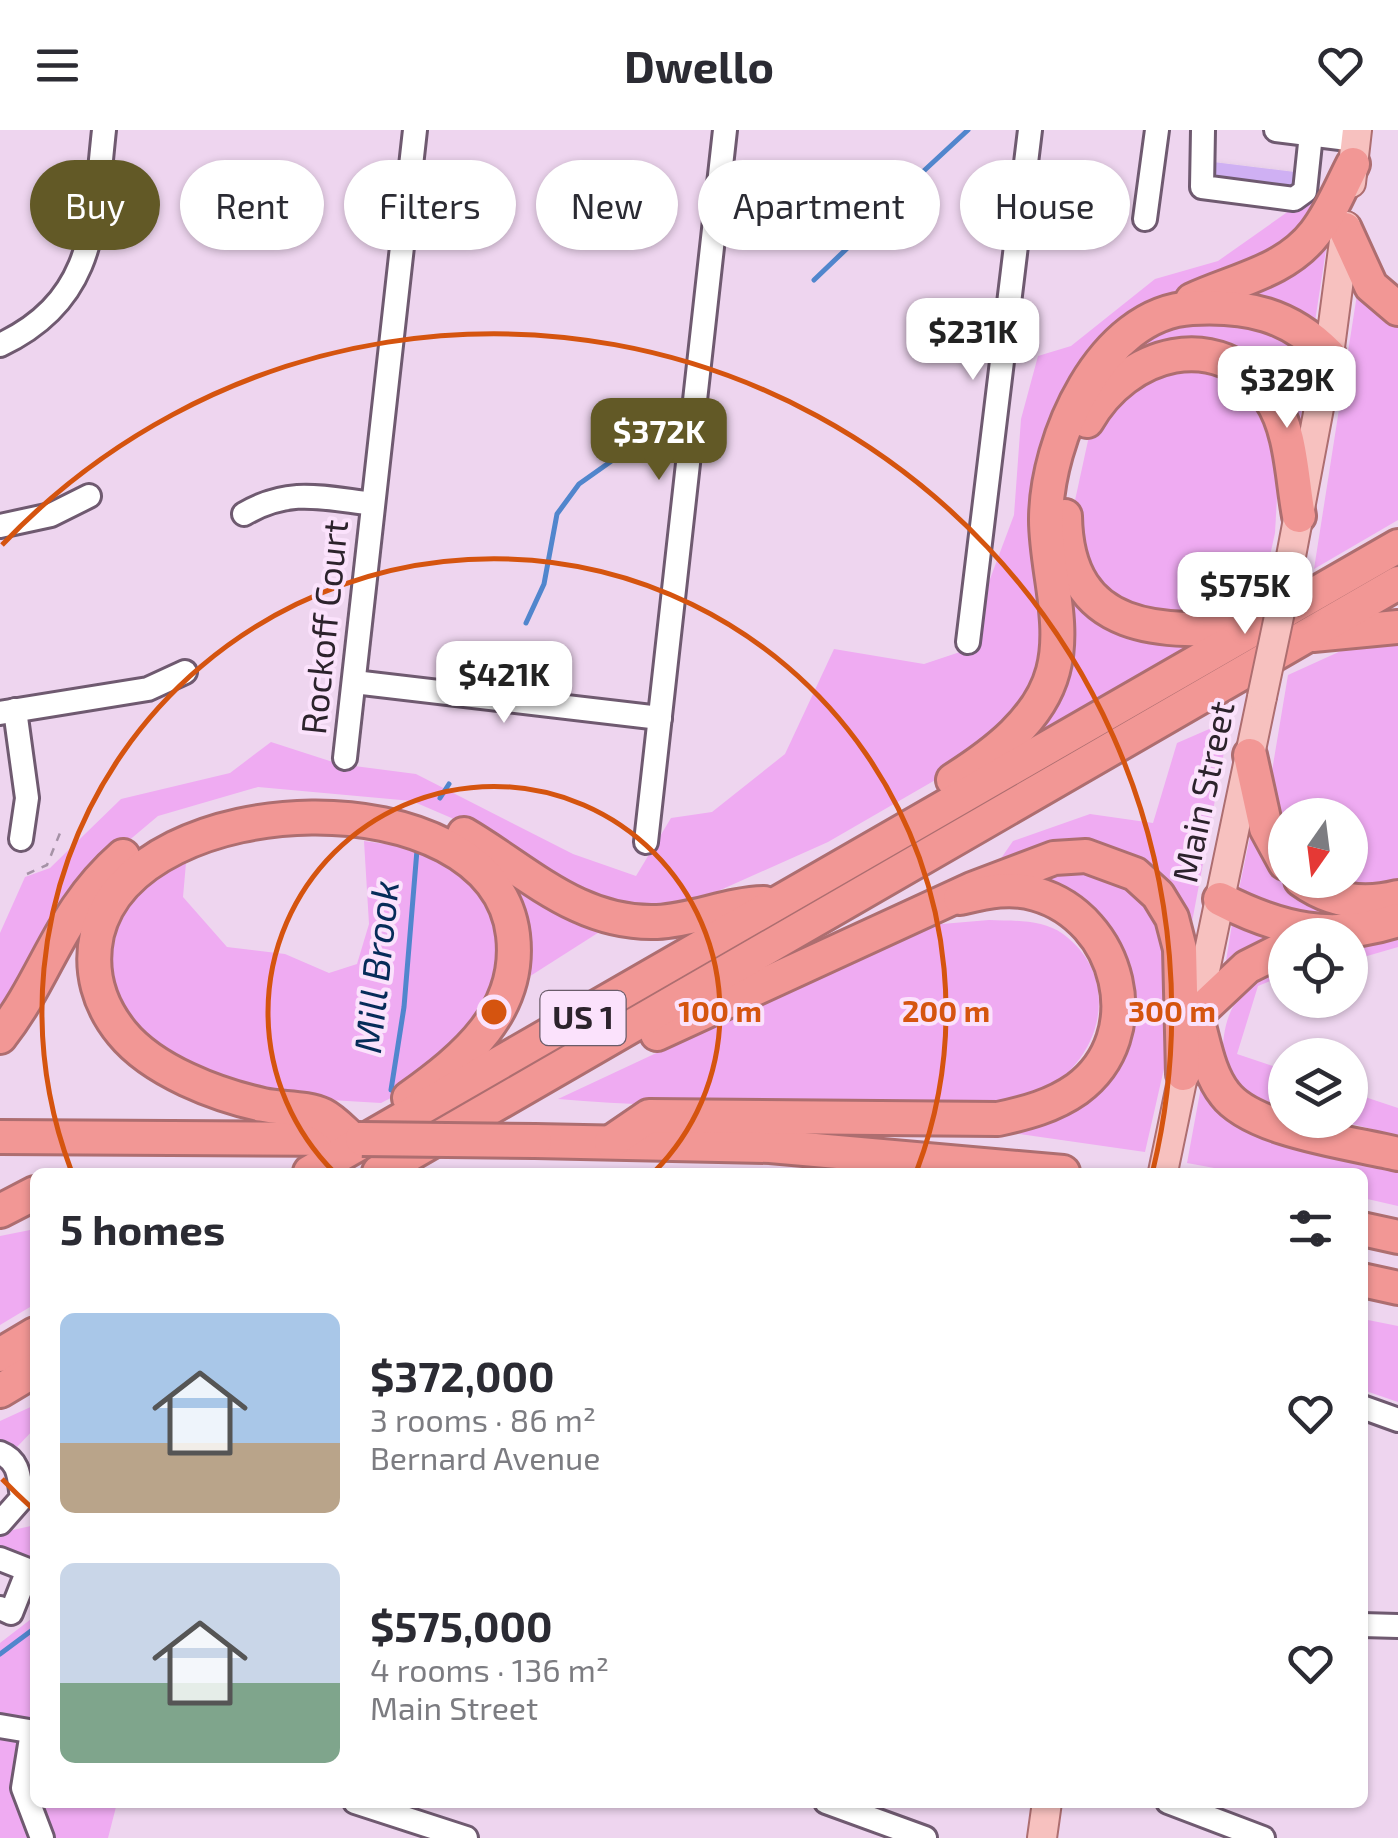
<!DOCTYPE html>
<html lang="en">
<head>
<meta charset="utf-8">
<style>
  :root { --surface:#fff; --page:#f2f2f3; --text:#2b2b33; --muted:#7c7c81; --accent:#625926 }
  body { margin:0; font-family:"Exo 2",sans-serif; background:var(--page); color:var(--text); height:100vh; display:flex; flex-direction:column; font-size:38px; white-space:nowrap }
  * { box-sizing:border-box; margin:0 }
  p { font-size:32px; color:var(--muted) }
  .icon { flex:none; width:55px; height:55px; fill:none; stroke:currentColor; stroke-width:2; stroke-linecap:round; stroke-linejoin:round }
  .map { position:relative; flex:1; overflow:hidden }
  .panel { position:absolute; left:30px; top:1038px; width:1338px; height:640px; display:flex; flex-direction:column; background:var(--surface); border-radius:15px; box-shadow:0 2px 8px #0004 }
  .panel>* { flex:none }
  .banner { position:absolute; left:30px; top:30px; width:1340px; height:90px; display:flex; gap:20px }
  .needle { width:65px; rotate:194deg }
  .fabs { position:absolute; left:1268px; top:668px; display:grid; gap:20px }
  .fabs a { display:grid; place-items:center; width:100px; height:100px; border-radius:50%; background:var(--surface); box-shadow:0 2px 8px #0004; font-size:50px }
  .price { position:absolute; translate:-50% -85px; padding:0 22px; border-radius:20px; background:#fff; color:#222; font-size:32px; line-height:65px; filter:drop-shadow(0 2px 5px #0008) }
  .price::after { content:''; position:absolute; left:50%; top:60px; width:30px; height:22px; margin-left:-15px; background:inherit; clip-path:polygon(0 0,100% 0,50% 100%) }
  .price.on { background:var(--accent); color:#fff }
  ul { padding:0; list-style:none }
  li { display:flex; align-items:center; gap:30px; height:250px; padding:0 30px }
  li span { display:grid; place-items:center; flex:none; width:280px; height:200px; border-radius:15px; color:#555 }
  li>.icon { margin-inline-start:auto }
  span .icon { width:120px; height:120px; fill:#fffc; stroke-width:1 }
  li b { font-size:42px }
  h2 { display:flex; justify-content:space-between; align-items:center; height:120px; padding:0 30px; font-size:42px }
  .pill { padding:0 35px; border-radius:45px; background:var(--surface); box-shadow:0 2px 8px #0004; font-size:35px; line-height:90px }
  .pill.on { background:var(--accent); color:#fff }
  header { display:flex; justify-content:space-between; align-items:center; height:130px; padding:0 30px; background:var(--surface); font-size:45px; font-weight:700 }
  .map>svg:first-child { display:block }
  .green { fill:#efabf2 }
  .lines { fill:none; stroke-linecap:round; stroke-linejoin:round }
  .stream { stroke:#5186cd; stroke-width:5 }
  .building { fill:#cfb0f3; filter:url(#shadow) }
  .minor-casing { stroke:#6f5a70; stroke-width:28 }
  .major-casing { stroke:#ad6e70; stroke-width:32 }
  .highway-casing { stroke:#ad6e70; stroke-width:38 }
  .path { stroke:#a592a6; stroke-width:2.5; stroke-dasharray:8 8; stroke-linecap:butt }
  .minor { stroke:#fff; stroke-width:22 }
  .major { stroke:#f7c1bf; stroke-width:28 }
  .highway { stroke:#f29795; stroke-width:32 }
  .major-bridge-casing { stroke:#ad6e70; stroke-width:32; stroke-linecap:butt }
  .highway-bridge-casing { stroke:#ad6e70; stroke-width:38; stroke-linecap:butt }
  .major-bridge { stroke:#f7c1bf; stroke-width:28 }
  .highway-bridge { stroke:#f29795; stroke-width:32 }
  .ring { fill:none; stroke:#d5540f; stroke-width:5 }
  .labels { text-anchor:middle; stroke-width:8; stroke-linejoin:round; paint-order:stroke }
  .shield { fill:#fbe2fc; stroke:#6a5c6a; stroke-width:2.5 }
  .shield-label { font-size:32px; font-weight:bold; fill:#2c232c }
  .street-label { font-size:35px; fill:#2c232c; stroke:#fbe2fc }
  .water-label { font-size:38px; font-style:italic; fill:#062c59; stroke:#fbe2fc }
  .centre { fill:#d5540f; stroke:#fbe2fc; stroke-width:5 }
  .ring-label { font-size:30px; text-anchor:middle; font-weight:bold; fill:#d5540f; stroke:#fbe2fc; stroke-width:8; stroke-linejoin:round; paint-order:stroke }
</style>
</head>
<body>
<header><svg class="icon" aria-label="menu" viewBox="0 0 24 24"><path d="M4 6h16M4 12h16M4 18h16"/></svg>Dwello<svg class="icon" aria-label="heart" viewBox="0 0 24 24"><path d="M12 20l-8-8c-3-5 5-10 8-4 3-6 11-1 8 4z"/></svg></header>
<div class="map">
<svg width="1398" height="1708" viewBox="0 0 1398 1708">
  <defs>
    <filter id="shadow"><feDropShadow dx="6" dy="6" stdDeviation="5" flood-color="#0004"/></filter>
  </defs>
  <rect width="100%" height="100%" fill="#eed5ef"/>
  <g class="green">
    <polygon points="1324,66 1285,116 1176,166 1062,277 1046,533 1016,583 982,623 828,712 698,770 629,784 538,742 477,699 412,671 258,657 158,686 76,755 0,876 0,803 25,747 50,738 121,669 230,643 271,612 339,634 416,644 573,724 636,746 671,688 712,682 785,624 834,519 924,534 963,521 1014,385 1021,289 1038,226 1071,216 1155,149 1218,131 1303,71"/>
    <polygon points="1328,107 1314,198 1210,170"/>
    <polygon points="1358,158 1382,189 1398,195 1398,390 1314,439"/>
    <polygon points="1221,184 1284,200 1311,223 1297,310 1273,255 1157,215 1117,230 1157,198"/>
    <polygon points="1178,235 1228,244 1266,275 1279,331 1275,403 1259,476 1227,487 1131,481 1088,441 1074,375 1089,306 1107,274"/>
    <path d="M1058,425c41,60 55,84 133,91l-175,101 31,-42z"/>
    <polygon points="1398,505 1398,758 1381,762 1317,750 1350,750 1350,685 1285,685 1285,718 1270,653 1288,545 1365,510"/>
    <polygon points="1230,590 1186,824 1134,728 993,740 1013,711 1090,684 1153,693 1177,613"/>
    <polygon points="1256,678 1262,708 1346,781 1330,795 1238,764"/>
    <path d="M364,711l69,10 46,34 20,46 3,38 -29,64 -59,53 -33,17 -134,-8 -92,-43 -37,-49 -16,-62c24,-37 42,-62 84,-78l-3,34 44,50 58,7 44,19 28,-9 12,-40z"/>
    <polygon points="489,734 604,799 524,850"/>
    <polygon points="1077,738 1126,752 1163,795 1173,899 1145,1022 1013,1003 1011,997 1045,988 1132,863 1028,750"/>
    <polygon points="1233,788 1279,803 1224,843"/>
    <path d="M989,790c24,1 53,-1 74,14 64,47 36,137 -33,162 -84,30 -178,17 -265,13 -69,-3 -138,-4 -207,-10l372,-174z"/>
    <polygon points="1398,797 1398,817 1350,831 1350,811"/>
    <path d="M1285,831v14l-27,11 -21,68 48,16v36l-31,-8 -31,-29c-3,-56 13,-82 62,-108z"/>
    <polygon points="1201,957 1218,979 1398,1036 1398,1076 1363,1068 1362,1042 1236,1042 1187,1033"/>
    <polygon points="1350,962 1398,978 1398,1006 1337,990 1350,990"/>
    <polygon points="35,1099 35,1174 0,1195 0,1106"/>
    <polygon points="1363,1189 1398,1196 1398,1272 1363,1260"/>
    <polygon points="35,1275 35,1298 17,1317 0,1315 0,1291"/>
    <polygon points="35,1395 35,1429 0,1418 0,1403"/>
    <polygon points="35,1486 35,1672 117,1673 108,1708 0,1708 0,1513"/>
  </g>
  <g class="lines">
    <g class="stream">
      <polyline points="814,150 861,105 866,76 901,62 968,0"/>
      <polyline points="526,493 544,454 557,384 579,354 668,291"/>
      <polyline points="440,668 449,654"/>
      <polyline points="391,960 404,877 417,720"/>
      <polyline points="0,1524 35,1498"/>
    </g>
  </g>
  <polygon class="building" points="1205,31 1295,42 1292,63 1202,52"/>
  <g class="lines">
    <g class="minor-casing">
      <g id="minor">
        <polyline points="1203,0 1202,57 1294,69 1305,61 1311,4"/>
        <polyline points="1276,0 1356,10"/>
        <polyline points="1145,89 1157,0"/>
        <path d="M0,215c96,-45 94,-123 104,-215"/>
        <path d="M244,384c46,-27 79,-16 129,-10"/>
        <polyline points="0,396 51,385 89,366"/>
        <polyline points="968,512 1030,0"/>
        <polyline points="354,552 660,588"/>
        <polyline points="15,580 27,668 21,709"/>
        <polyline points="0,583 148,559 185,542"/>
        <polyline points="345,628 415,0"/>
        <polyline points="646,712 725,0"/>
        <polyline points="1362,1277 1398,1290"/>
        <path d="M0,1323c20,8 19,25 22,45l-22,25"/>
        <polyline points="0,1429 28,1440 11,1483 0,1478"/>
        <polyline points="1362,1495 1398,1496"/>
        <polyline points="0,1596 35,1602"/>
        <polyline points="32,1602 23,1658 42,1708"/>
        <polyline points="355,1672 466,1708"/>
        <polyline points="826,1672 925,1708"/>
        <polyline points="1168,1672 1263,1708"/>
      </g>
    </g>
    <g class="major-casing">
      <g id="major">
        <polyline points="1351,53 1357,0"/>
        <polyline points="1285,458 1329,225 1346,96"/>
        <polyline points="1163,1042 1262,567"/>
        <polyline points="1042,1708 1047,1672"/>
      </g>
    </g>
    <g class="highway-casing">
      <g id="highway">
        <polyline points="1345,99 1371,156 1398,179"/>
        <path d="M1192,170c43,-20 93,-28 123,-67 16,-20 26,-46 38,-69"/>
        <path d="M1087,291c39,-69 131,-97 183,-23 22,32 22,81 29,118"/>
        <path d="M1065,386c2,120 98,117 188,111"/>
        <polyline points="1313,505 1398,497"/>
        <polyline points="1250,625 1266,698 1285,733"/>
        <path d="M953,650c41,-26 87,-60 100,-109 13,-48 -7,-103 -7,-151 0,-80 55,-207 146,-212 55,-3 97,6 137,47"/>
        <path d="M464,704c63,37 115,91 193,88 37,-2 71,-18 107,-19"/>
        <path d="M1301,750c29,21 62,26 97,17"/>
        <path d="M1220,769c60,31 112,43 178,21"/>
        <path d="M1285,818l-38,19 -51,48c8,26 12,58 29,79 28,37 128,49 173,60"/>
        <polyline points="657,904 972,759 1054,728 1086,726 1135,744 1158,765 1172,788 1180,819 1183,944"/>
        <path d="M0,907c48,-61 59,-125 123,-181"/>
        <polyline points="0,1007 360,1009"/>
        <path d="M352,1009c-9,-8 -19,-19 -29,-24 -16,-8 -42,-6 -60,-10 -46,-10 -110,-34 -141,-72 -23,-28 -33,-62 -25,-99 37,-151 397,-160 416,1 9,76 -48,123 -104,163"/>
        <polyline points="535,1011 770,1016 1063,1042"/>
        <path d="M611,1012l38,-26 349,3c28,-6 55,-13 79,-30 73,-54 43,-171 -41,-195 -26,-8 -50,-2 -76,4"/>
        <polyline points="310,1042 1398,416"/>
        <polyline points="379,1042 1398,453"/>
        <polyline points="0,1081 35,1063"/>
        <polyline points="1362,1099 1398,1107"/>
        <polyline points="1362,1150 1398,1158"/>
        <polyline points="0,1225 35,1204"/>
        <polyline points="0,1261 35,1240"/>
      </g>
    </g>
    <polyline class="path" points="27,744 47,735 60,703"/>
    <use href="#minor" class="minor"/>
    <use href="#major" class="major"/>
    <use href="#highway" class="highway"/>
    <g class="major-bridge-casing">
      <polyline id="major-bridge" points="1262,567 1285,458"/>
    </g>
    <g class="highway-bridge-casing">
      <polyline id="highway-bridge" points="362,1009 535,1011"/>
    </g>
    <use href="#major-bridge" class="major-bridge"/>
    <use href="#highway-bridge" class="highway-bridge"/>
  </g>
  <g class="ring">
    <path d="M334 1042A226 226 0 1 1 654 1042"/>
    <path d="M71 1040A452 452 0 1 1 917 1040"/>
    <path d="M32 1378A678 678 0 0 1 2 1349M2 415A678 678 0 0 1 1153 1040"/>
  </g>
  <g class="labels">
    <rect class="shield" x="540.5" y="861" width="85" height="54" rx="8"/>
    <g class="shield-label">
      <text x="583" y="899">US 1</text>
    </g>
    <g class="street-label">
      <text transform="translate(325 497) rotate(-84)" y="12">Rockoff Court</text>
      <text transform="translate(1204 662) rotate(-78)" y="12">Main Street</text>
    </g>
    <g class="water-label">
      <text transform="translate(377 837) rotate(-84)" y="13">Mill Brook</text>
    </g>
  </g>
  <circle cx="494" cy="882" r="15" class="centre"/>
  <g class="ring-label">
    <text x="720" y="892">100 m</text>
    <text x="946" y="892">200 m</text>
    <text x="1172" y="892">300 m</text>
  </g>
</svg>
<div class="fabs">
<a><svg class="needle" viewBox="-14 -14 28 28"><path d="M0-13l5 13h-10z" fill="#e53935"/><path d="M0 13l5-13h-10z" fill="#7c7c81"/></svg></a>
<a><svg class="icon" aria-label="locate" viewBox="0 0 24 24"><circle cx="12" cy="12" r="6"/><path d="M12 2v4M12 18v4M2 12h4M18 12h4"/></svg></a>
<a><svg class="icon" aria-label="layers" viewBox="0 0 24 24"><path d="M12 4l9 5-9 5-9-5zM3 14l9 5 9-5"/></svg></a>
</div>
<b class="price" style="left:973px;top:253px">$231K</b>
<b class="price" style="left:1287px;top:301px">$329K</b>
<b class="price on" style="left:659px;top:353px">$372K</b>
<b class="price" style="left:1245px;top:507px">$575K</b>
<b class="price" style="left:504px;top:596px">$421K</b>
<div class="banner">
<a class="pill on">Buy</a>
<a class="pill">Rent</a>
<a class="pill">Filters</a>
<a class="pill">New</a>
<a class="pill">Apartment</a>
<a class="pill">House</a>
</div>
<section class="panel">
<h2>5 homes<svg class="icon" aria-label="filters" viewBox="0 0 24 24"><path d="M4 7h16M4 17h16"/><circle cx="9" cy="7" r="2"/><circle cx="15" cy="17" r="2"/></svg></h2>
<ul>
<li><span style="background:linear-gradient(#a9c7e8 65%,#b9a48a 0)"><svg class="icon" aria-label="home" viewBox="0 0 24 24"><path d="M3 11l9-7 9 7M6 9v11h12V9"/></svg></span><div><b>$372,000</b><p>3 rooms · 86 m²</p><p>Bernard Avenue</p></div><svg class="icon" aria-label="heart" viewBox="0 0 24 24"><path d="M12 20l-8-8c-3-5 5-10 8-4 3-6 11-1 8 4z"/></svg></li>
<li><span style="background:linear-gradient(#c9d6e8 60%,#7fa58c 0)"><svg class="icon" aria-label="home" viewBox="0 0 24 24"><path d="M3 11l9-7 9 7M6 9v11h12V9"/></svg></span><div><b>$575,000</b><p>4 rooms · 136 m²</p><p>Main Street</p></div><svg class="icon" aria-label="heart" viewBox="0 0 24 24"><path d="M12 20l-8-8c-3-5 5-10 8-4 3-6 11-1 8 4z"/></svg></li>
</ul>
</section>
</div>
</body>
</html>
